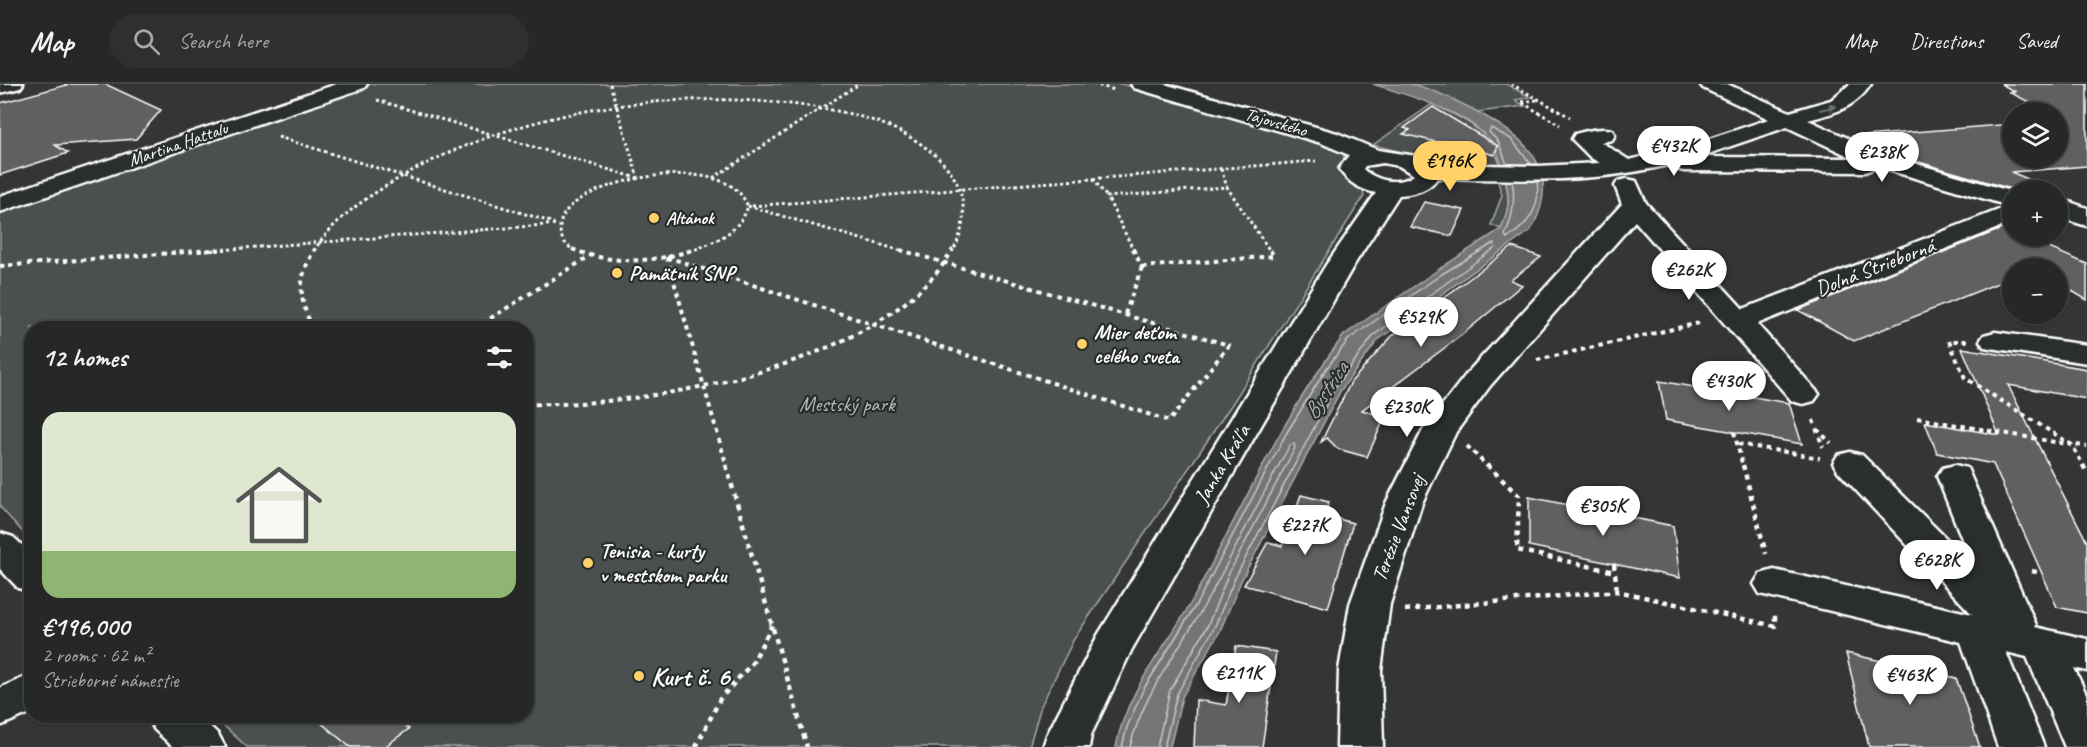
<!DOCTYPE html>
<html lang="en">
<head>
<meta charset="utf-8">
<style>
  :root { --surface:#262828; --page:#2e3030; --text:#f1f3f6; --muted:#a4a6a8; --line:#424445; --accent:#ffd166 }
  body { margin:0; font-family:Caveat,sans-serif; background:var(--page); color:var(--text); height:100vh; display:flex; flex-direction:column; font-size:22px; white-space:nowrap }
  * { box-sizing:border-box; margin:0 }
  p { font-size:20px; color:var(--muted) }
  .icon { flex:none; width:33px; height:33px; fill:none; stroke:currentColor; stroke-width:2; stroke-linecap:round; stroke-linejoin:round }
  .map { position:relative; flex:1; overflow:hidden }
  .drawer { position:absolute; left:24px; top:237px; width:510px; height:402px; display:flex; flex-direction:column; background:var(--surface); border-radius:24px; box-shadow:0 2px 4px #0004,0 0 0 2px var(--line) }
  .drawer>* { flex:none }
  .tools { position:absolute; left:2002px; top:18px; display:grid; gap:12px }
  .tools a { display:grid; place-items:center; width:66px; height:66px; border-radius:50%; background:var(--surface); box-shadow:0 2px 4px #0004,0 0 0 2px var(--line); font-size:30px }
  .price { position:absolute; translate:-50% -51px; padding:0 14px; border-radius:21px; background:#fff; color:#222; font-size:20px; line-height:39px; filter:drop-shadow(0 2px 3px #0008) }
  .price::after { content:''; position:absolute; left:50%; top:36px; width:18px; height:14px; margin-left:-9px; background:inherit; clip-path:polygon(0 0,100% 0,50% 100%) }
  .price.active { background:var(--accent); color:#111 }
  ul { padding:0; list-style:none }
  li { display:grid; align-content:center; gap:12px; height:318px; padding:0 18px }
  li span { display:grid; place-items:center; height:186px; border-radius:18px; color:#555 }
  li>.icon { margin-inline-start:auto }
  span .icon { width:108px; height:108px; fill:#fffc; stroke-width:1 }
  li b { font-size:26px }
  h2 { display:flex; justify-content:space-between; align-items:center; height:72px; padding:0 18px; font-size:26px }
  header { display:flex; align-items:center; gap:36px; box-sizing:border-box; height:84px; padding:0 30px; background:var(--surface); border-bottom:2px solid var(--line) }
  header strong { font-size:28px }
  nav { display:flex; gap:33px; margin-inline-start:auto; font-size:21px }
  .search { width:420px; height:54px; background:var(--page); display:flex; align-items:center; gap:15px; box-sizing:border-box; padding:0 21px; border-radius:33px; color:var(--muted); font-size:22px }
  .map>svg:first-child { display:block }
  .green { fill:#4c4f50; stroke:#a6a7a8; stroke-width:1.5 }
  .water { fill:#737576; stroke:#abacad; stroke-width:1.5 }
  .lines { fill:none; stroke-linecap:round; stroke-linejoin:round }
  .shore { stroke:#c7c8c8; stroke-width:1.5 }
  .building { fill:#5f6162; stroke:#fff; stroke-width:1.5 }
  .minor-casing { stroke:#fff; stroke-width:5 }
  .path-far2 { stroke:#fff; stroke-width:3; stroke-dasharray:3 3; stroke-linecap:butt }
  .path-far1 { stroke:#fff; stroke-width:4; stroke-dasharray:4.5 4.5; stroke-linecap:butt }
  .path { stroke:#fff; stroke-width:4.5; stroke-dasharray:5 5; stroke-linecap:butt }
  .minor { fill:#2a2d2e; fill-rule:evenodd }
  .oneway { fill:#6a6c6d }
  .poi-dot { fill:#ffd166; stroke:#2a2d2e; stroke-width:2 }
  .labels { text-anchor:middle; stroke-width:4.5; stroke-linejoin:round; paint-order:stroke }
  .far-street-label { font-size:18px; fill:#fff; stroke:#2a2d2e }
  .far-poi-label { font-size:18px; font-weight:bold; fill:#fff; stroke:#2a2d2e; text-anchor:start }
  .street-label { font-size:21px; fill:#fff; stroke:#2a2d2e }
  .poi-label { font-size:21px; font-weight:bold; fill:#fff; stroke:#2a2d2e; text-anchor:start }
  .park-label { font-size:21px; fill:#b7b9b9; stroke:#2a2d2e }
  .water-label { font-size:22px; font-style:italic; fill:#b2b3b4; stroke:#2a2d2e }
  .near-poi-label { font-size:26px; font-weight:bold; fill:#fff; stroke:#2a2d2e; text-anchor:start }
</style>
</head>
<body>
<header>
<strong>Map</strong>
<div class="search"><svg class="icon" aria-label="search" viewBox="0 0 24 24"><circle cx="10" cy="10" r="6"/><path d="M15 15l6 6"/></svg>Search here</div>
<nav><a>Map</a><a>Directions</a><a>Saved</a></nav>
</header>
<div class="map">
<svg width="2087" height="663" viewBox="0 0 2087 663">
  <rect width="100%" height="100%" fill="#333536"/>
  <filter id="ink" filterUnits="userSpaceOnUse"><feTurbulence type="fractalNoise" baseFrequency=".0167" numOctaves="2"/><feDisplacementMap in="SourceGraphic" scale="12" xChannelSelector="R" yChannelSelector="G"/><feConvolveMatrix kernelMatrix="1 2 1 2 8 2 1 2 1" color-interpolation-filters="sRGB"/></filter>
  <g filter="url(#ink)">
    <g class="green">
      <polygon points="371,0 1121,0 1169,12 1334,63 1344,71 1343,81 1362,103 1364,112 1232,320 1074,555 1041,622 1029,663 247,663 213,632 526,632 526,244 32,244 31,457 0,423 0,127"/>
      <polygon points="1409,0 1506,0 1530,13 1515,16 1525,22 1478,28"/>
      <path d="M1432,20c40,19 59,27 72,72 6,21 6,32 -3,53l-10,-4 11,-30 -9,-30 -48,-3 -72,-17z"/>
    </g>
    <path class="water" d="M1373,0c12,0 25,0 37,0 21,4 45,16 64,26 37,20 80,46 67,96 -3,9 -5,17 -11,25l-152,109 -37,50 -100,191 -21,50 -38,66 -12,50h-54c10,-57 50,-99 77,-148 48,-89 90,-184 151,-264l95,-66 62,-40c9,-22 9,-32 3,-54 -3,-10 -5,-22 -11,-31 -22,-32 -84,-48 -120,-60z"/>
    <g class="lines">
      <g class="shore">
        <polyline points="1507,80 1498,57 1489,48 1491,44 1511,55 1531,80"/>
        <path d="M1512,97c4,19 1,36 -7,54l2,3c22,-13 34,-31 30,-57"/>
        <polyline points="1122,663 1127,643 1143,606 1197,519 1286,350 1326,285 1349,255 1442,190 1494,159 1495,164 1374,251 1336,302 1235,494 1214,544 1177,610 1164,663"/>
        <path d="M1130,663c13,-53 47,-94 74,-141 26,-46 49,-94 75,-141l11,-20 4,-1 1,4 -67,127 -20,50 -38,65 -13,57"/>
      </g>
    </g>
    <g class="building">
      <polygon points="70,0 105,0 161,26 136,55 55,61 68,69 0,91 0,19"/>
      <polygon points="2001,0 2087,0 2087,82 2011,88 2054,106 2015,106 1884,68 1851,53 2013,40 2013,74 2058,74 2058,36 2064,36 2058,33 2058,28 2049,28 2009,8 2016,8"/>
      <polygon points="1433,23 1498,62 1494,71 1447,57 1436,58 1403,50 1410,46 1404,44"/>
      <polygon points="1424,118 1464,126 1452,152 1410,143"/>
      <polygon points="2004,144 2013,148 2013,152 2021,152 2087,180 2087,216 2058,199 2058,184 2013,184 2013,193 1854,257 1798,226"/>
      <polygon points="1512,163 1541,173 1511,196 1522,201 1463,250 1362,326 1385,333 1367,373 1338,365 1327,354 1321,358 1351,298 1392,252"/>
      <polygon points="1962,264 2087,285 2087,315 2008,301 2087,458 2087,529 2057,523 1993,380 1937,369 1925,338 1999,351"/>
      <polygon points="1659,297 1789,319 1802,360 1666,336"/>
      <polygon points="1301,411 1329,418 1324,431 1353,439 1328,524 1244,501 1268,458 1282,462"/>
      <polygon points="1529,413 1673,442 1680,494 1529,462"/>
      <polygon points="1236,562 1276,568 1262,663 1194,663 1196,616 1226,621"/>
      <polygon points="1846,569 1956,594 1980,663 1869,663"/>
      <polygon points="313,632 392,632 409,645 384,663 350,663"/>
    </g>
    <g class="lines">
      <g class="minor-casing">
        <g id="minor">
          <polygon points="0,0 23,0 20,4 0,9"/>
          <polygon points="337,0 367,0 364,4 0,128 0,112"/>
          <path d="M1131,0h33l173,49 41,17 38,6 14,8 108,2 62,-3 -9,-5 -19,-19 3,-5c12,-3 25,-7 37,-4l3,5 -3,5 -11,2 28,18 62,-15 78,-26 -66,-31 -3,-4h27l63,28 41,-12 19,-16h21c-16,24 -36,29 -63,36l75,34 130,38v30l-256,102 62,70 -5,7 -11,3 -11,-3 -157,-180 -145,165 -34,46 -34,71 -32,101 -9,66 2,77h-46l2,-77 11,-66 36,-101 37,-73 45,-58 154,-168 -7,-18 3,-5 9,-2 9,2 10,22 97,106 266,-103 -131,-39 -13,5 -181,-1 -8,-2 -4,-5c-78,20 -155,16 -235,14 -8,13 -24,16 -38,17l-45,70 -222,384 -41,86 -2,12h-46l4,-12 51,-100 228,-370 50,-72c-17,-4 -27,-10 -37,-24l10,-14 -28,-12 -187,-55zM1787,43l66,31 -154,-1zM1383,79l16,3 15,9c-15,11 -38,6 -51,-6l2,-3z"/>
          <polygon points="2058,117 2070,118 2087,124 2087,142 2058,133"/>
          <polygon points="1995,248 2087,261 2087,279 1984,263 1980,257 1984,251"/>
          <polygon points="1850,368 1862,371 1972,480 1937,392 1943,384 1955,381 1967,384 2036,541 2035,543 2087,555 2087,587 2074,584 2087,612 2087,663 2065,663 2027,573 2006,568 2044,663 1998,663 1961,558 1760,510 1754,500 1760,490 1774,486 1972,530 1838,387 1833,379 1838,371"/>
          <polygon points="0,449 13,453 32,470 32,508 18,504 0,485"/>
          <polygon points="32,590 32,628 0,642 0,604"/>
          <polygon points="148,632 199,632 218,650 225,663 173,663 154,645"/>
        </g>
      </g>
      <g class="path-far2">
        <polyline points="610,0 638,94"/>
        <polyline points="1093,0 1115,6"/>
        <polyline points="1511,0 1570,33"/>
        <polyline points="377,16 637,94"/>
        <polyline points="1537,16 1521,18 1560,41"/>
        <polyline points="278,53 554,139"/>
        <polyline points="1221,85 1227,103"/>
        <polyline points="713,94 859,0"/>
        <polyline points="1093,95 1107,113"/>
        <polyline points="748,122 902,167"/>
        <polyline points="752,122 1316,77"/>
        <polyline points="205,167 558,140"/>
        <path d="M314,167c20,-32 50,-52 82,-71 116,-68 261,-91 394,-76 55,6 114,18 153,59 24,25 26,59 10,88"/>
        <path d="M576,167c-20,-9 -21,-31 -5,-45 32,-28 127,-45 163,-18 7,5 10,11 14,18 -8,26 -33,36 -57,45"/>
        <polyline points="1134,167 1107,113 1227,103 1270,167"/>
      </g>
      <g class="path-far1">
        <path d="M572,165c40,16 83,14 123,0"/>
        <polyline points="1133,165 1142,183"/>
        <polyline points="667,173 1169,337 1229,261 897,165"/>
        <polyline points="667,173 727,383"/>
        <polyline points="0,182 225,165"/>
        <polyline points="1142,183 1274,172 1269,165"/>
        <polyline points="1125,230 1142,183"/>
        <path d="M313,244c-15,-29 -16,-50 2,-79"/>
        <polyline points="475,244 590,172"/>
        <polyline points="1967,257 1949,257 1965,294 2072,361 2087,362"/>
        <polyline points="1537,276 1699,239"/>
        <path d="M526,320c122,4 362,-39 427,-155"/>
        <polyline points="1917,334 2072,361 2084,383"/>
        <polyline points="1813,336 1823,363"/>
        <polyline points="1817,345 1831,359"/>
        <polyline points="1734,348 1743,383"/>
        <polyline points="1738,360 1820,374"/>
        <polyline points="1467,362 1488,383"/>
      </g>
      <g class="path">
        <polyline points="726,381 807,663"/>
        <polyline points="1487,381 1519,412 1517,466 1615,488"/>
        <polyline points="1743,381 1766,470"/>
        <polyline points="2083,381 2087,389"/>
        <polyline points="1614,480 1617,507"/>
        <polyline points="2032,487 2041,489"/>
        <polyline points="1405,526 1617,507 1775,542 1775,531"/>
        <polyline points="696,663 720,615 753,578 772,541"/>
      </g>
      <use href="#minor" class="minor"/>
    </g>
    <defs><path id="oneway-solid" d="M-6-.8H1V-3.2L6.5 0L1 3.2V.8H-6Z" transform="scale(1.5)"/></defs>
    <use class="oneway" href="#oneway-solid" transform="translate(1828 24) rotate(-14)"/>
  </g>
  <g class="poi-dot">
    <circle cx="654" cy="134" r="6"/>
    <circle cx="617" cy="189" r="6"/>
    <circle cx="1082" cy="260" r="6"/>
    <circle cx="588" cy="479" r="6"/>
    <circle cx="639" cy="592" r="6"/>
  </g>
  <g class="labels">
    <g class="far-street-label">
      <text transform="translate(1276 38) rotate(16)" y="6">Tajovského</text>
      <text transform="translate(178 60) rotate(-19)" y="6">Martina Hattalu</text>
    </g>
    <g class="far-poi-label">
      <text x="666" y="140">Altánok</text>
    </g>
    <g class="street-label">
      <text transform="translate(1875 183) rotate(-21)" y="7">Dolná Strieborná</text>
      <text transform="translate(1222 380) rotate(-59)" y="7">Janka Kráľa</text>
      <text transform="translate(1398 444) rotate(-69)" y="7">Terézie Vansovej</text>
    </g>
    <g class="poi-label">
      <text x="629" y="196">Pamätník SNP</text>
      <text x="1094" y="255">Mier deťom<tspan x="1094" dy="24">celého sveta</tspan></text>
      <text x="600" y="474">Tenisia - kurty<tspan x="600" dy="24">v mestskom parku</tspan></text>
    </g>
    <g class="park-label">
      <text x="847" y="327">Mestský park</text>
    </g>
    <g class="water-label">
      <text transform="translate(1325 306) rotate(-57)" y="8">Bystrica</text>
    </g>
    <g class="near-poi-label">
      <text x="651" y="601">Kurt č. 6</text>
    </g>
  </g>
</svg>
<div class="tools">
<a><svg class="icon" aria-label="layers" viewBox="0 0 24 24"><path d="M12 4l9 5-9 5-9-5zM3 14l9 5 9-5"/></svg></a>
<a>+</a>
<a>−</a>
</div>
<b class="price" style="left:1674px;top:93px">€432K</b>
<b class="price" style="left:1882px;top:99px">€238K</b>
<b class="price active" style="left:1450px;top:108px">€196K</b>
<b class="price" style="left:1689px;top:217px">€262K</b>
<b class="price" style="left:1421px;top:264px">€529K</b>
<b class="price" style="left:1729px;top:328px">€430K</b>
<b class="price" style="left:1407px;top:354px">€230K</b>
<b class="price" style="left:1603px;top:453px">€305K</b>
<b class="price" style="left:1305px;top:472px">€227K</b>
<b class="price" style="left:1937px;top:507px">€628K</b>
<b class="price" style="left:1239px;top:620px">€211K</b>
<b class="price" style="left:1910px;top:622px">€463K</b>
<section class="drawer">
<h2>12 homes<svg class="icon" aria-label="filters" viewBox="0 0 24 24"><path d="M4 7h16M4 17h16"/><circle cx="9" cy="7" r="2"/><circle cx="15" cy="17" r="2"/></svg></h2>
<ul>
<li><span style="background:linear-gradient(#dfe7d0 75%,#8fb573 0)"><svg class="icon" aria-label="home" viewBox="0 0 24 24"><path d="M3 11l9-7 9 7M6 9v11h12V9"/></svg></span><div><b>€196,000</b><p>2 rooms · 62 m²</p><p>Strieborné námestie</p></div></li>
</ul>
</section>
</div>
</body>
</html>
